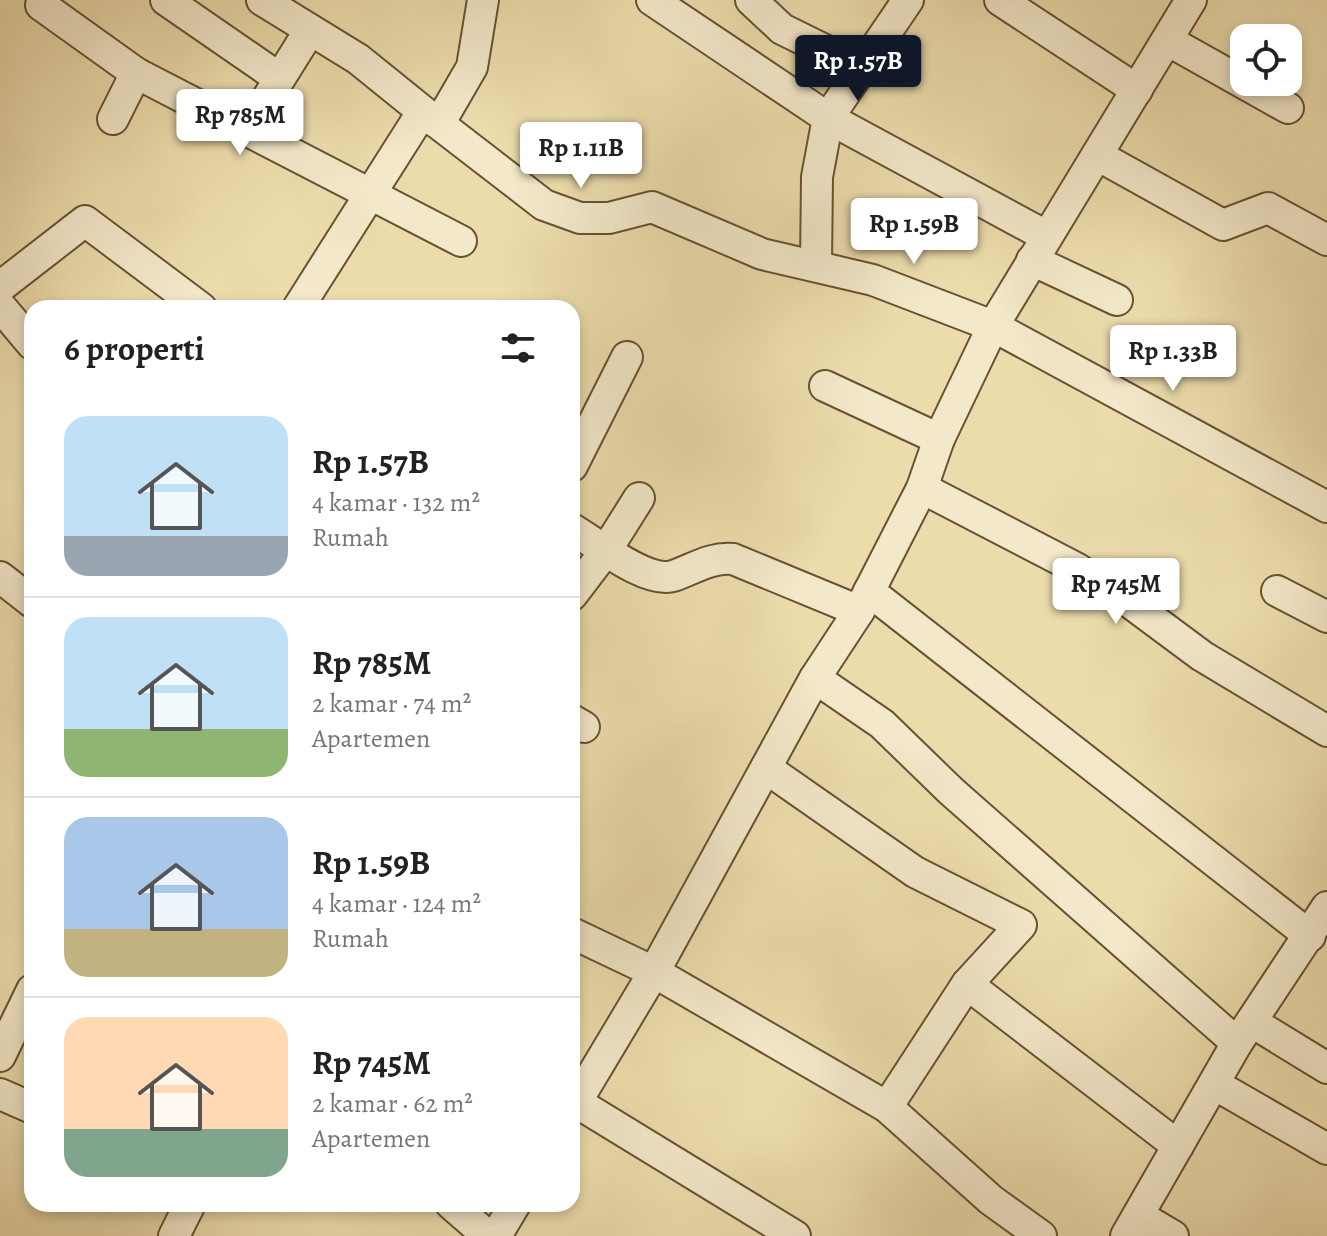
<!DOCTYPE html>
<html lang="id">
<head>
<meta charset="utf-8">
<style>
  :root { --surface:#fff; --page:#f6f6f6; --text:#222; --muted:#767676; --line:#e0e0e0; --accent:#111827 }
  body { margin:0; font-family:Alegreya,serif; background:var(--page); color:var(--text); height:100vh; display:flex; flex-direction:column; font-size:30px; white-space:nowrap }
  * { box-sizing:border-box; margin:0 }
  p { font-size:26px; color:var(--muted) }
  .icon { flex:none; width:44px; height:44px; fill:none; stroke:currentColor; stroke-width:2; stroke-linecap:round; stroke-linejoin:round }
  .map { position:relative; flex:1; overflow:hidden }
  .side { position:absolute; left:24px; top:300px; width:556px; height:912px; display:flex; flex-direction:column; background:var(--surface); border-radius:24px; box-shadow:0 4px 12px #0003 }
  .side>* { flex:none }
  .tools { position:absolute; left:1230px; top:24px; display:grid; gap:16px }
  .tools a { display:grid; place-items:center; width:72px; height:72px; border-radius:16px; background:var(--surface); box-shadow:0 4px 12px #0003; font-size:40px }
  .price { position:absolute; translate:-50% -68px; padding:0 18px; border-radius:8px; background:#fff; color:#222; font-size:26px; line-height:52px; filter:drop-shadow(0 2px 4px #0008) }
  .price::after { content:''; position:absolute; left:50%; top:48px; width:24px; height:18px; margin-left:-12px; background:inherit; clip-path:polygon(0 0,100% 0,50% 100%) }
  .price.current { background:var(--accent); color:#fff }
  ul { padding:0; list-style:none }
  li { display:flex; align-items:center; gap:24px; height:200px; padding:0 40px }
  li+li { border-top:2px solid var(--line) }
  li span { display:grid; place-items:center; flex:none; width:224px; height:160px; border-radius:24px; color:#555 }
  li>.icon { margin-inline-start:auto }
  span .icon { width:96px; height:96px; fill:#fffc; stroke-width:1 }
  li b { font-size:34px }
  h2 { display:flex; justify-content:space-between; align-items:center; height:96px; padding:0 40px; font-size:34px }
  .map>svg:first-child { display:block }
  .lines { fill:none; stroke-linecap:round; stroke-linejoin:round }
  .minor-casing { stroke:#675233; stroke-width:34 }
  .minor { stroke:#f3e8c9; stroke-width:30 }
</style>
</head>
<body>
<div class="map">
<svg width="1327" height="1236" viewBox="0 0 1327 1236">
  <rect width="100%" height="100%" fill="#ecdcac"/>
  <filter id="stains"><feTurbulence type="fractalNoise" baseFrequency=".0025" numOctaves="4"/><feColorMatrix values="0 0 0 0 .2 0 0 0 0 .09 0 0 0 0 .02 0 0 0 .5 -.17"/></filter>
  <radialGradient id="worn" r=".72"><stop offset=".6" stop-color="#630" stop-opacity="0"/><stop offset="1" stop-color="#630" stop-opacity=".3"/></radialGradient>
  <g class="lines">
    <g class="minor-casing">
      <g id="minor">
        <polyline points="44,0 41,5 136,73 461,241"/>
        <polyline points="166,0 279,78"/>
        <polyline points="262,0 358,59 436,122"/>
        <polyline points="483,0 472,67 439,124 544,205 580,218 609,218 652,207 762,254 873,280 993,326 1327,507"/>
        <polyline points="652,0 828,118 1046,236"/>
        <polyline points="751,0 782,29 861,68"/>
        <polyline points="1000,0 1137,90"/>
        <polyline points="1167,40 1288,108"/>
        <polyline points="113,119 136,73"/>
        <polyline points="247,131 310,30"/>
        <polyline points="1097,155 1223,225 1268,208 1327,240"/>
        <polyline points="1032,260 1117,300"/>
        <polyline points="816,265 817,177 828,118 908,0"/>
        <polyline points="0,287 85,221 201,308"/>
        <polyline points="0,306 32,344"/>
        <polyline points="298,308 421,114"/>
        <polyline points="825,386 939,439"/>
        <polyline points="572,466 627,357"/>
        <polyline points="922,488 1076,568 1128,601 1202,656 1327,731"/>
        <path d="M572,529c24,14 75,55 101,47 21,-7 37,-19 60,-17l126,52"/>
        <polyline points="0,577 32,602"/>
        <polyline points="869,591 1310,936"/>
        <polyline points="1277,591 1327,617"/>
        <polyline points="572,595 607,549 639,498"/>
        <polyline points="815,678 882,724 951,791 1237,1043"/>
        <polyline points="572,720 584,727"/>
        <polyline points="766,768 915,872 1021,925 967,984 887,1107"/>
        <polyline points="572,933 654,972 887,1107 991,1200 1041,1236"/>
        <polyline points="967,984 1178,1146"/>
        <polyline points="1252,1022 1327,1068"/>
        <polyline points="0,1056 32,990"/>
        <polyline points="1214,1084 1327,1149"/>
        <polyline points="0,1094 32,1108"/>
        <polyline points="576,1102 795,1236"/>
        <polyline points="572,1109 654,972 815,678 859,611 922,488 939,439 993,326 1191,0"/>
        <polyline points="451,1204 488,1236"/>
        <polyline points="1139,1216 1173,1236"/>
        <polyline points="174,1236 190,1204"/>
        <polyline points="496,1236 515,1204"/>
        <polyline points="1126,1236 1237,1043 1327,907"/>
      </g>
    </g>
    <use href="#minor" class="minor"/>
  </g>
  <rect width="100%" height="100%" filter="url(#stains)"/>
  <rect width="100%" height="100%" fill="url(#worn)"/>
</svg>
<div class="tools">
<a><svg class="icon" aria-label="locate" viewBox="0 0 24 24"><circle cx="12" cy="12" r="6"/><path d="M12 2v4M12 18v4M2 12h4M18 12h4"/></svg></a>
</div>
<b class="price current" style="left:858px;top:103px">Rp 1.57B</b>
<b class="price" style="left:240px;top:157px">Rp 785M</b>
<b class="price" style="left:581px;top:190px">Rp 1.11B</b>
<b class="price" style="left:914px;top:266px">Rp 1.59B</b>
<b class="price" style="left:1173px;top:393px">Rp 1.33B</b>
<b class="price" style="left:1116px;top:626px">Rp 745M</b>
<section class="side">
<h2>6 properti<svg class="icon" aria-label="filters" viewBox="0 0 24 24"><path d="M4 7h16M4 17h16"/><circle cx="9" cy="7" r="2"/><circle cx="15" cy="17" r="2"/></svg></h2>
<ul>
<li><span style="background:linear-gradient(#bfe0f5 75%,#9aa5b1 0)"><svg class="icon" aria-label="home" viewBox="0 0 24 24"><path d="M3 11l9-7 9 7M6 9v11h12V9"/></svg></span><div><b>Rp 1.57B</b><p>4 kamar · 132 m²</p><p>Rumah</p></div></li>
<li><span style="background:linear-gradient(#bfe0f5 70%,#8fb573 0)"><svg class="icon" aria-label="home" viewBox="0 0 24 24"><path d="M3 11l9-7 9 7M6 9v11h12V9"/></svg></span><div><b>Rp 785M</b><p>2 kamar · 74 m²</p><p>Apartemen</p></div></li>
<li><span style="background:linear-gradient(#a9c7e8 70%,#c2b280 0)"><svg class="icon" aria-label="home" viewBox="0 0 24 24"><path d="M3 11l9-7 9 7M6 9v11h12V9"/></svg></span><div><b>Rp 1.59B</b><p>4 kamar · 124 m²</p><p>Rumah</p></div></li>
<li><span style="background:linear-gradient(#ffd9b3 70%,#7fa58c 0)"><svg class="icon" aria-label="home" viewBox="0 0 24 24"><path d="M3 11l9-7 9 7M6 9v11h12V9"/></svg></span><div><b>Rp 745M</b><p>2 kamar · 62 m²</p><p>Apartemen</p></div></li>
</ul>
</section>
</div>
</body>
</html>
